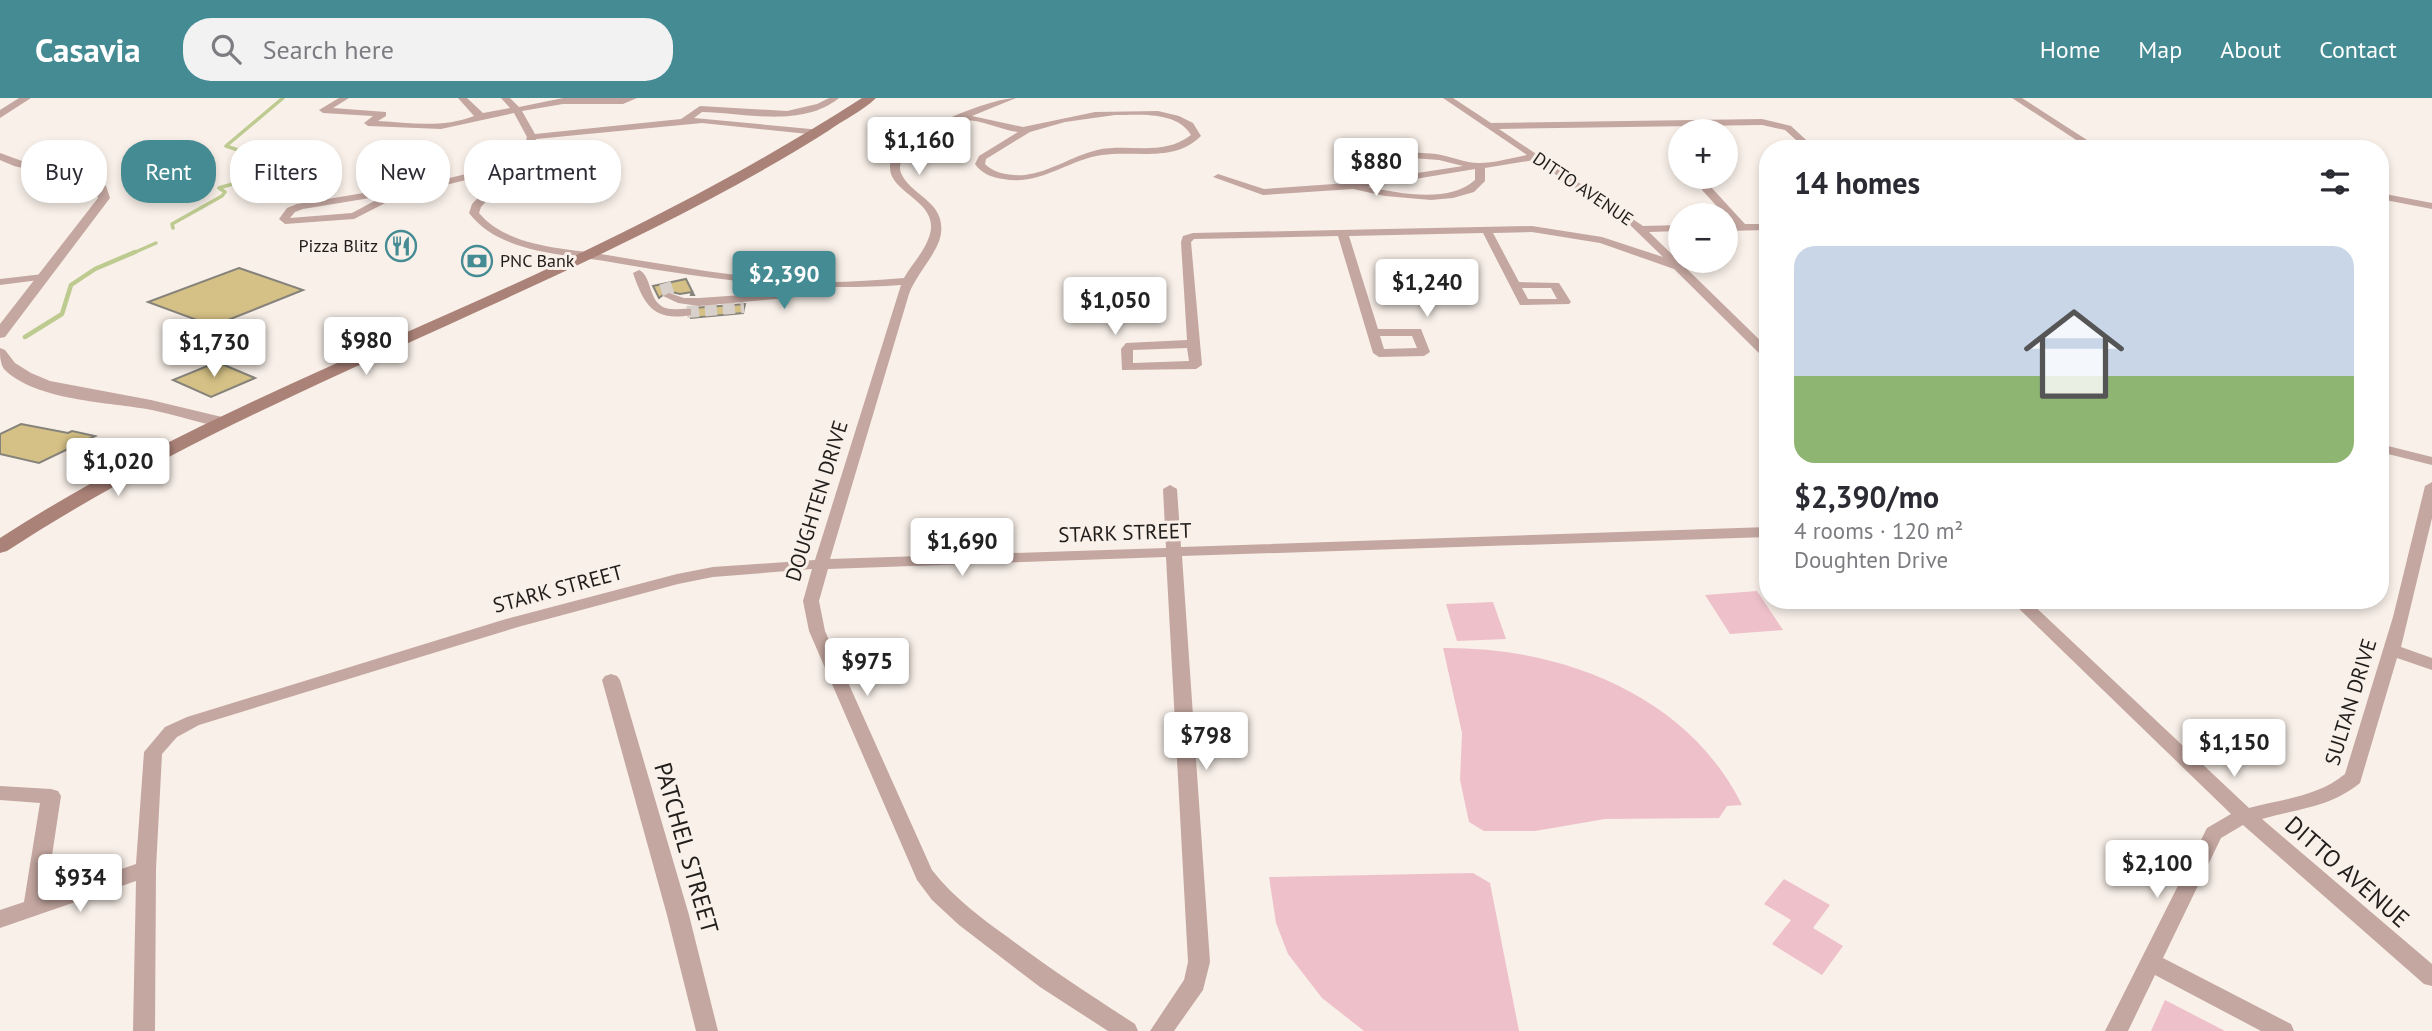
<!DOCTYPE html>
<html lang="en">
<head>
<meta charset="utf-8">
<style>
  :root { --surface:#fff; --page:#f2f2f3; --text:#2b2b33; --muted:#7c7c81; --line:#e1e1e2; --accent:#448b93 }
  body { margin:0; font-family:"PT Sans",sans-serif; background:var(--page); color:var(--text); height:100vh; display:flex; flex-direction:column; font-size:26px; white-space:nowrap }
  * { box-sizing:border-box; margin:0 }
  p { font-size:23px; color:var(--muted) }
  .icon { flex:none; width:38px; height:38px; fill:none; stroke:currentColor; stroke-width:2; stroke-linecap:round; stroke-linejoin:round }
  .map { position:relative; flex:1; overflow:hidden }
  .side { position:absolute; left:1759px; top:42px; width:630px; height:469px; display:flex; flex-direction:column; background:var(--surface); border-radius:28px; box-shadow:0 4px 10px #0003 }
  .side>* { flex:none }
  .top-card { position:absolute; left:21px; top:42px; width:665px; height:63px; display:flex; gap:14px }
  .tools { position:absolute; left:1668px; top:21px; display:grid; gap:14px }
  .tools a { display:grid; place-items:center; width:70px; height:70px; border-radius:50%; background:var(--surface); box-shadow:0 4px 10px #0003; font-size:35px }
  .price { position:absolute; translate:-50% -60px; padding:0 16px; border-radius:7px; background:#fff; color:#222; font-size:23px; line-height:46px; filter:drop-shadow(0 2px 4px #0008) }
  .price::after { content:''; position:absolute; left:50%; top:42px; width:21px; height:16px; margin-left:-10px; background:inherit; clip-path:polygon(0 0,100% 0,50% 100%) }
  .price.selected { background:var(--accent); color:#fff }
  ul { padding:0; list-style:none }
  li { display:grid; align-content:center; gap:14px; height:371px; padding:0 35px }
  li+li { border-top:2px solid var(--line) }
  li span { display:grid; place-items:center; height:217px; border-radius:21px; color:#555 }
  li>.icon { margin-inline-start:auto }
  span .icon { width:126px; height:126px; fill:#fffc; stroke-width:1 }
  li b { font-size:30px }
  h2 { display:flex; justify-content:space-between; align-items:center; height:84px; padding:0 35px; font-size:30px }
  .pill { padding:0 24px; border-radius:28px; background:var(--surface); box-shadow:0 4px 10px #0003; font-size:24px; line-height:63px }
  .pill.selected { background:var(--accent); color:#fff }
  header { display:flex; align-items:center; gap:42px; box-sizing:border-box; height:98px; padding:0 35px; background:var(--accent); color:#fff }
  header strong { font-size:33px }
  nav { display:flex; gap:38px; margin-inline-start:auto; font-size:24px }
  .search { width:490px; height:63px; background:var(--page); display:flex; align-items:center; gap:18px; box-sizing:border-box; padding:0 24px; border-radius:28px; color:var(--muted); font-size:26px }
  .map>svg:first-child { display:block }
  .green { fill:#eec1ca }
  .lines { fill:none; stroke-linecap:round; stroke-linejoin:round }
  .stream-far1 { stroke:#bdcb91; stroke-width:3.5 }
  .stream { stroke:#bdcb91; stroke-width:4.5 }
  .building { fill:#d5c186; stroke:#86837b; stroke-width:2 }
  .minor-tunnel { stroke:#d8d0ca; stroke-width:12; stroke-dasharray:12 6; stroke-linecap:butt }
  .minor { fill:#c4a7a0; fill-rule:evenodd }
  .tertiary { fill:#c4a7a0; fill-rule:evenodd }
  .secondary { fill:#ab8278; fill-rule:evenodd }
  .labels { text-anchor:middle; stroke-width:6; stroke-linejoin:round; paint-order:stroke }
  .far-street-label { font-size:18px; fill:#201d1b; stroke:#f9f0e9 }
  .far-poi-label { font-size:18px; fill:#201d1b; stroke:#f9f0e9; text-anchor:end }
  .street-label { font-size:21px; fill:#201d1b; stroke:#f9f0e9 }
  .near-street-label { font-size:24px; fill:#201d1b; stroke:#f9f0e9 }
</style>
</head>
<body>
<header>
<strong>Casavia</strong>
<div class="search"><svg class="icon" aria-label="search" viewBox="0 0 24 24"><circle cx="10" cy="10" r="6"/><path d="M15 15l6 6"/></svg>Search here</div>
<nav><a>Home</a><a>Map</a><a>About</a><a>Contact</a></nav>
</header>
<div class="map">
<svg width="2432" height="933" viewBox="0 0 2432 933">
  <rect width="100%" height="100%" fill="#f9f0e9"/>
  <g class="green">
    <polygon points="1757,493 1783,532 1730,536 1705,497"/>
    <polygon points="1493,504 1506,541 1457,543 1446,506"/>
    <path d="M1443,550c118,-1 244,46 299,157l-15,1 -8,12 -114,1 -70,12h-51l-15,-9 -9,-42 2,-47z"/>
    <polygon points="1473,775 1490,785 1519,933 1364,933 1322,900 1288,856 1276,825 1269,779"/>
    <polygon points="1784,781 1830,807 1813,830 1843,848 1822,877 1772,846 1791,822 1764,806"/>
    <polygon points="2165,902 2225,933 2151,933"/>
  </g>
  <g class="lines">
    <g class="stream-far1">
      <path d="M173,130l-1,-4 50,-28 3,-4 -6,-4c18,-6 27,-3 25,-25l6,-5v-4l-24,-8 57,-48"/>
      <polyline points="131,156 156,145"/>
    </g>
    <polyline class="stream" points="25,239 62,216 71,187 95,171 135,154"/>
  </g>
  <g class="building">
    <polygon points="239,170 303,192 213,228 148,204"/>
    <polygon points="686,181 694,197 691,197 692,194 680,196 668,193 659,200 653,188"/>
    <polygon points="745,206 743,215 691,220 693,210"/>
    <polygon points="217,264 255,280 211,299 173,282"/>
    <polygon points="21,326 68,335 72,333 95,338 39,365 0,356 0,336"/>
  </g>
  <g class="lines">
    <g class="minor-tunnel">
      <polyline points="665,185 669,198"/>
      <polyline points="687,214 744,209"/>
    </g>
    <g class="minor">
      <path d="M339,0h10l-16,10 53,4v4l-8,5c32,2 66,7 96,-5l-16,-18h9l16,15 27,-5 -9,-10h9l9,9 44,-9h74l-14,6h-60l-41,7 13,23 146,-15 19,-13 87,5 30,-7 12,-6h10c-37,30 -93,15 -137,14l-8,6 127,12v4l-3,1 -116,-12 -166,16 -6,14 -49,54 -2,6c30,36 91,35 134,43 67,11 133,23 200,26 31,1 61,-2 91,-4 8,-14 20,-26 25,-41 13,-36 -40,-43 -39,-70 0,-31 100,-69 126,-69l-44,18 51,11 72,-15 63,-1 21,5 14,7 8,13c-27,27 -65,14 -99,19 -35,5 -61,31 -99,24 -12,-2 -21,-5 -28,-15l4,-8 39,-24c-17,-2 -36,-12 -53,-12 -17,-1 -73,33 -64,53 10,23 44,28 40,60 -2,19 -25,41 -32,61l-79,265 336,-11 -3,-59 7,-4 7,4 4,58 587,-20v10l-586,19 28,406 -7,28 -29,41h-24l34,-51 4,-18 -22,-405 -338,12 -9,32 6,30 107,239c22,28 49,48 77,68 41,31 83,58 126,86l3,7h-30l-68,-44 -81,-62 -27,-25 -15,-20 -108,-249 -6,-30 9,-32 -99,8 -35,7 -160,43 -319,98 -22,12 -15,17 -6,115 -1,162h-22l3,-150 -136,47v-18l24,-8 16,-99 -40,-3v-14l51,3 7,2 3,5 -15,99 90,-31 8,-112 21,-25 22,-10 319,-98 171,-45 36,-7 102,-7 86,-275c-102,7 -186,-5 -285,-22 -48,-9 -115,-8 -147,-50l3,-9 27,-28 -25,2 -77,19 -43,22 -69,5 -6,-5 8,-11 10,-4 73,-12h23l81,-20 31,-3 18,-19 4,-13 -13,-24 -73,16 -73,-3 -4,-3 9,-7 -50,-3 -4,-3zM1115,17c25,0 62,-4 76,20 -28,22 -62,8 -94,15 -25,6 -47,22 -72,25 -14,1 -30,-1 -40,-11l1,-5 44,-27 35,-10zM370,100h10l-28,15 -62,5 5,-6 8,-3z"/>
      <path d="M1443,0h10l38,25 271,-4 29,7 25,23h-10l-21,-19 -23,-5 -263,4 144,97 37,-1v6l-31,1 119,116v11l-4,-1 -90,-89 -74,-26 -68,-11 -39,1 26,49 40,1 12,19 -2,2 -49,1 -37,-72 -134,3 29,93h43l9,23 -6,4 -45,1 -6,-4 -35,-117 -144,3 -3,3 11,123 -6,4 -74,1 -1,-21 5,-6 61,-3 -6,-98 2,-6 10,-3 339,-7 70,11 61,20 -34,-33 -95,-64 -49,8v13l-11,11 -21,6 -22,2 -46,-4 -32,-7 -90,6 -50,-18 5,-3 46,15 84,-6c1,-33 65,-32 88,-29 14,2 29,9 43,9 15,0 32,-5 48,-8zM1412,60l27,2 24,6 -105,16c4,-23 35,-22 54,-24zM1475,71v11c-26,24 -76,13 -108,7zM1522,190h29l6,11h-29zM1380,238h32l5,12 -33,1zM1187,250l2,13 -56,2v-13z"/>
      <polygon points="2012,0 2022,0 2101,51 2090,51"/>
      <polygon points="1702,88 1710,88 1745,126 1768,126 1768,132 1726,133 1726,127 1734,127 1702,92"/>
      <polygon points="2380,95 2432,105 2432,111 2380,101"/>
      <path d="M639,172c13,6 9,29 24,37 8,4 19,1 28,2v6c-37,7 -47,-10 -58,-42z"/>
      <polygon points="43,176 47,177 47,181 0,187 0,181"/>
      <polygon points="813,192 817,193 817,197 699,208 678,205 663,198 669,195 684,200 699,200"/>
      <polygon points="2380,346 2432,359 2432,367 2380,354"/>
      <path d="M2432,384v36l-31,129 31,11v12l-35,-12 -37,125c-29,24 -63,26 -98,36l170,145v22l-8,-2 -181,-159 -22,13 -58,120 128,66 3,7h-33l-106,-56 -27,56h-23l102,-203 24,-14 -221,-214h18l221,208c33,-9 68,-11 96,-34l48,-157 32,-131z"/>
      <polygon points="611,576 617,578 620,582 689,817 718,933 696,933 667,817 602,582 605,578"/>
    </g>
    <g class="tertiary">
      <polygon points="19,0 31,0 0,20 0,12"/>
      <polygon points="0,55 22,63 97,80 106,88 110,100 5,239 0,240 0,226 98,100 95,90 89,86 14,68 0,62"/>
      <path d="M0,250l5,2 10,13 16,10 19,8 101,19 75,18 2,4 -8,5c-23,-5 -45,-12 -68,-17 -42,-8 -117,-9 -148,-41 -4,-6 -4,-14 -4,-21z"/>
    </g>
    <path class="secondary" d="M862,0h14c-13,13 -33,22 -48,33 -57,36 -116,68 -176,98 -215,108 -443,190 -645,322l-7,2v-15c167,-108 352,-179 532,-262 114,-53 224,-110 330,-178z"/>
  </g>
  <defs>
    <g id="restaurant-ring" transform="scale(1.575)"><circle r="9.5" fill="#f9f0e9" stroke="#448b93" stroke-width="1.5"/><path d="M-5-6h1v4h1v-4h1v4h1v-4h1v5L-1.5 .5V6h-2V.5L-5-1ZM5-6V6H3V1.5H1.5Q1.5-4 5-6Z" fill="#448b93"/></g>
    <g id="bank-ring" transform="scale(1.575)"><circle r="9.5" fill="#f9f0e9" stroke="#448b93" stroke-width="1.5"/><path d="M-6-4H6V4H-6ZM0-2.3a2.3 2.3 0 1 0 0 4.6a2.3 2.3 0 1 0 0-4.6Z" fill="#448b93"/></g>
  </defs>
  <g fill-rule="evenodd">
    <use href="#restaurant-ring" x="401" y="148"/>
    <use href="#bank-ring" x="477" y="163"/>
  </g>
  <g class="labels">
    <g class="far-street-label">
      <text transform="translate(1583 91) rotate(34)" y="6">DITTO AVENUE</text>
    </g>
    <g class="far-poi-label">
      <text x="378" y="154">Pizza Blitz</text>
      <text x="500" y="169" text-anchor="start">PNC Bank</text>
    </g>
    <g class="street-label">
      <text transform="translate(817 403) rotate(-73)" y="7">DOUGHTEN DRIVE</text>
      <text transform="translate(1125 435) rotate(-2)" y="7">STARK STREET</text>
      <text transform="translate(558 491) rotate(-15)" y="7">STARK STREET</text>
      <text transform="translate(2351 604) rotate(-73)" y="7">SULTAN DRIVE</text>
    </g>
    <g class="near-street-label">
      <text transform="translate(686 750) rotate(74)" y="8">PATCHEL STREET</text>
      <text transform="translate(2347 774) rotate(41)" y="8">DITTO AVENUE</text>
    </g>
  </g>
</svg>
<div class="tools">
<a>+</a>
<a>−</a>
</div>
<b class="price" style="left:919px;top:79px">$1,160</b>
<b class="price" style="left:1376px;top:100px">$880</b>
<b class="price selected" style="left:784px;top:213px">$2,390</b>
<b class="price" style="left:1427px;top:221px">$1,240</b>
<b class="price" style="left:1115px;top:239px">$1,050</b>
<b class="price" style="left:366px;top:279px">$980</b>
<b class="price" style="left:214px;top:281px">$1,730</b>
<b class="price" style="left:118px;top:400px">$1,020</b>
<b class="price" style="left:962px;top:480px">$1,690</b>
<b class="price" style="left:867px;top:600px">$975</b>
<b class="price" style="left:1206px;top:674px">$798</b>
<b class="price" style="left:2234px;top:681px">$1,150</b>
<b class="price" style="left:2157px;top:802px">$2,100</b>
<b class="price" style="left:80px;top:816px">$934</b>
<div class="top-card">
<a class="pill">Buy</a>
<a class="pill selected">Rent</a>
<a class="pill">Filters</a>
<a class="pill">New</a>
<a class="pill">Apartment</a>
</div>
<section class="side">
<h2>14 homes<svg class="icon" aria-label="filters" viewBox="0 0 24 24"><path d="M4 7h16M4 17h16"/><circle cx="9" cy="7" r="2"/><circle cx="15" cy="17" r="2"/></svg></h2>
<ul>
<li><span style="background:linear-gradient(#c9d6e8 60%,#8fb573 0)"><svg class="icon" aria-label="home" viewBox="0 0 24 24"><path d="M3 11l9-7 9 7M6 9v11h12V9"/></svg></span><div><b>$2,390/mo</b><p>4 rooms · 120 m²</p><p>Doughten Drive</p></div></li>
</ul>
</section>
</div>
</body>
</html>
